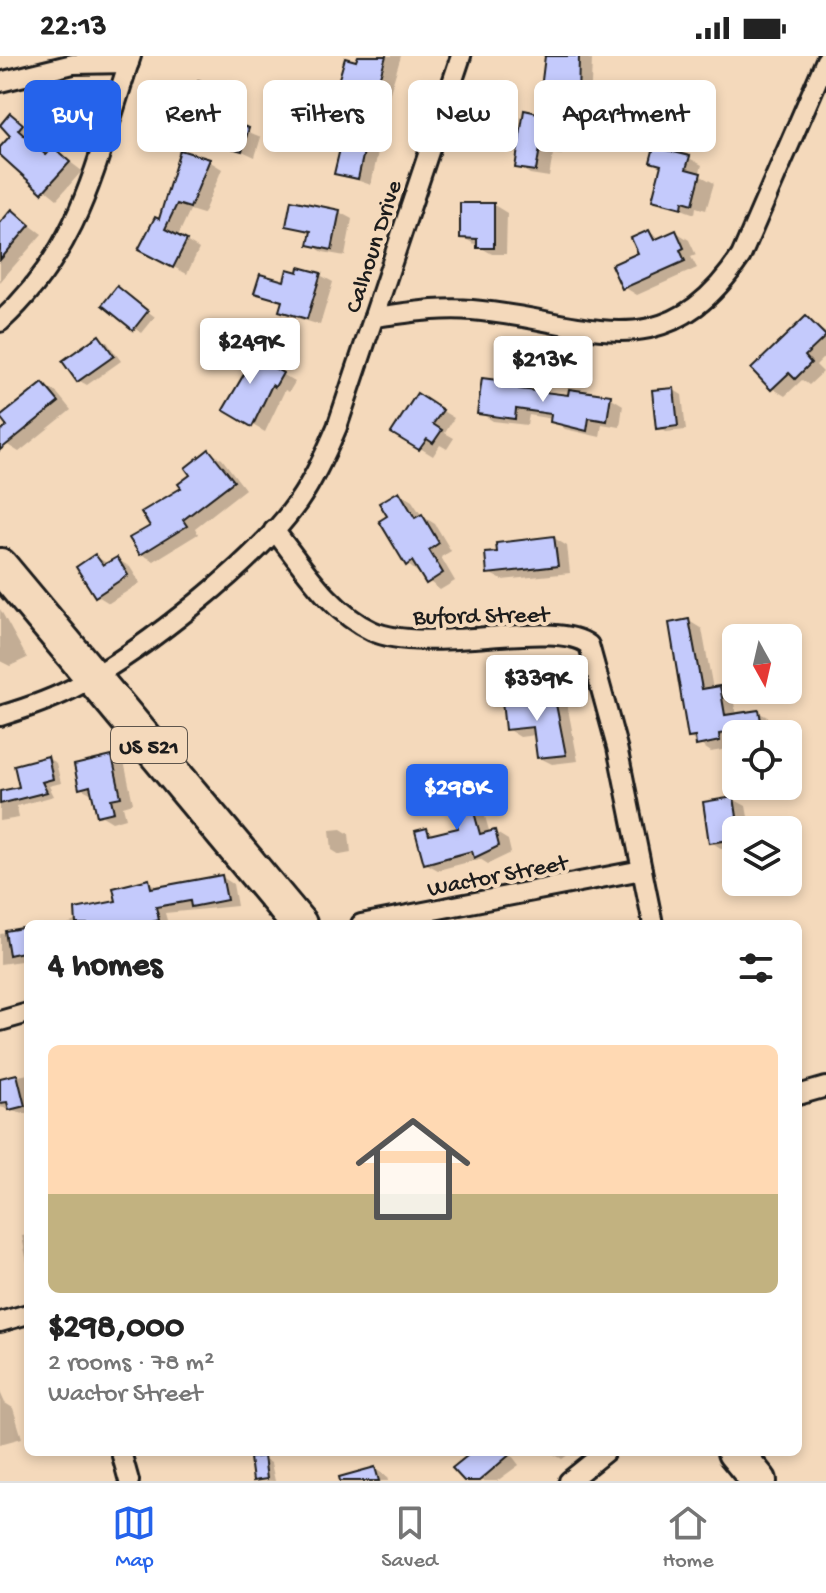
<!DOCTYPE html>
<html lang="en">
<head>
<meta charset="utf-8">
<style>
  :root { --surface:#fff; --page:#f6f6f6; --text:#222; --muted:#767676; --line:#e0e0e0; --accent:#2563eb }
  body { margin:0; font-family:"Gochi Hand",sans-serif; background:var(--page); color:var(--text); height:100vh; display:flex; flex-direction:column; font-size:30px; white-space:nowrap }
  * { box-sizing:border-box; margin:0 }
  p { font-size:26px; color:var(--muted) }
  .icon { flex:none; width:44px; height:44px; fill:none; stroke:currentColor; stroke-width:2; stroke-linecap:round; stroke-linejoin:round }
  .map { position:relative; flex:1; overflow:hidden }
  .drawer { position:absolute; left:24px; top:864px; width:778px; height:536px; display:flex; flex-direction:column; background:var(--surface); border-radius:12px; box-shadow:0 4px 12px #0003 }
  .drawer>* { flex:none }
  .top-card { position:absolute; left:24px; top:24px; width:778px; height:72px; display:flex; gap:16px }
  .needle { width:52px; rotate:172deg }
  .buttons { position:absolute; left:722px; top:568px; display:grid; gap:16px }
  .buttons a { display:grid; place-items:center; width:80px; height:80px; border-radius:12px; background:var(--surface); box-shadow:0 4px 12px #0003; font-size:40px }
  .price { position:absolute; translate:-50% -68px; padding:0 18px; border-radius:8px; background:#fff; color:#222; font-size:26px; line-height:52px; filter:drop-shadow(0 2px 4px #0008) }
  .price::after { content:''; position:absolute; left:50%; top:48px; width:24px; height:18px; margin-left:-12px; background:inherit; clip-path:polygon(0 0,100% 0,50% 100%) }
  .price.selected { background:var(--accent); color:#fff }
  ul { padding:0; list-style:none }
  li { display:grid; align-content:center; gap:16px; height:424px; padding:0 24px }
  li span { display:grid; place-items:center; height:248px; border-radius:12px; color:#555 }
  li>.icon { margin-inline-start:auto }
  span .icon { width:144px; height:144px; fill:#fffc; stroke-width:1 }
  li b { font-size:34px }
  h2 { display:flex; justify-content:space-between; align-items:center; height:96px; padding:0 24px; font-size:34px }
  .chip { padding:0 28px; border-radius:12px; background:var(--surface); box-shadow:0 4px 12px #0003; font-size:28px; line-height:72px }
  .chip.selected { background:var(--accent); color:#fff }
  .status { display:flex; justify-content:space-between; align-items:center; height:56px; padding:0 40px; background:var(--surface); direction:ltr }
  .status svg { height:22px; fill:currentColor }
  .dock { display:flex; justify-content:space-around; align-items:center; height:112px; border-top:2px solid var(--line); background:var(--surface); font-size:22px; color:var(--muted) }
  .dock a { display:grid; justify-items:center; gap:4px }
  .dock .selected { color:var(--accent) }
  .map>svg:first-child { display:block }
  .shadow { fill:#0003 }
  .building { fill:#c4cafc; stroke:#1c1c1c; stroke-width:2 }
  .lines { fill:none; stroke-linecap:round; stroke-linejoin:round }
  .street-casing { stroke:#1c1c1c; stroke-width:24 }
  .highway-casing { stroke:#1c1c1c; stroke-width:40 }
  .street { stroke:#f4d9bb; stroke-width:18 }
  .highway { stroke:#f4d9bb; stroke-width:34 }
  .labels { text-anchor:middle; stroke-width:8; stroke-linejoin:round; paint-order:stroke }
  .shield { fill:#f4d9bb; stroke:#5d554c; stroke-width:2 }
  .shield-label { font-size:22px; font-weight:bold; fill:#1c1c1c }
  .street-label { font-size:24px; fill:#1c1c1c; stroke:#f4d9bb }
</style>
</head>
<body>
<div class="status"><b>22:13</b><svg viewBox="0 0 49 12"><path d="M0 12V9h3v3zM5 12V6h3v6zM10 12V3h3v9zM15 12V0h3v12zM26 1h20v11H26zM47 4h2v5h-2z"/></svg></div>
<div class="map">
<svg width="826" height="1425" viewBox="0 0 826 1425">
  <rect width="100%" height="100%" fill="#f4d9bb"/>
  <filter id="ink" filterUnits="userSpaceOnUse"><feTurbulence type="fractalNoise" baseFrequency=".0125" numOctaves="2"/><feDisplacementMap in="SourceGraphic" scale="16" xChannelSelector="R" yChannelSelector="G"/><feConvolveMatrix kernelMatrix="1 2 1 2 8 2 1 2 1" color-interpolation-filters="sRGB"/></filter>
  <g filter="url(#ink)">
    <g class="shadow">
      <polygon points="360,0 401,0 385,53 337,35"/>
      <polygon points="547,0 585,0 592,4 590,52 570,50 562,99 553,98 549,121 530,118 517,110 539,59"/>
      <polygon points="224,35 237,42 229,68 261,81 255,101 193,72"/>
      <polygon points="11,60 34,77 29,82 48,99 53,93 82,115 57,143 0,97 13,80"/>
      <polygon points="366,84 379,91 371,129 336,117"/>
      <polygon points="689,102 702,109 699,119 714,127 706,154 696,151 695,158 654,143 663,112 652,105"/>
      <polygon points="209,105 222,113 203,158 190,154 178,180 199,193 187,218 154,201 160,166"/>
      <polygon points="494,149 507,157 506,198 492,198 462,181"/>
      <polygon points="12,156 42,178 0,226 0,170"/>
      <polygon points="339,156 352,163 345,200 323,196 310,188 312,178 288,168"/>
      <polygon points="649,176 661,183 676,176 689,184 696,199 691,201 697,212 637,239 624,231"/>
      <polygon points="320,219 333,226 320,269 294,261 281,254 283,247 257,236"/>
      <polygon points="126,238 155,261 142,277 134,272"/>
      <polygon points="806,263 826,277 826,299 816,309 823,316 809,329 802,324 785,340 772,332"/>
      <polygon points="99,281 107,286 121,305 87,329 78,324"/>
      <polygon points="232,290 295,326 289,336 285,334 265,376 226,354 250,312"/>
      <polygon points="520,328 534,337 610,341 623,349 620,371 602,368 600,381 565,373 553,363 529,359 527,369 493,365 480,357"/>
      <polygon points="44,329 57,337 71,354 19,396 6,388 0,378"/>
      <polygon points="674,334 682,339 686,374 666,376 658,371"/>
      <polygon points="418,340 454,362 445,377 454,382 447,393 440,389 433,400 394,376"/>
      <polygon points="209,396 222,403 245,433 195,472 198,478 154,505 141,498 152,470"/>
      <polygon points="399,437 412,445 422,460 435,468 451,495 441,501 455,525 440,534 407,508 389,461"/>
      <polygon points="554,482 567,490 570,517 502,524 489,517"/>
      <polygon points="96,501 109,508 117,503 130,511 140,527 109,547 96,539"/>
      <polygon points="0,553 27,602 10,610 0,605"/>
      <polygon points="689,565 702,573 713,633 720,632 733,640 736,659 758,656 771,663 774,677 736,678 736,684 731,684 732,692 711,696 689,681"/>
      <polygon points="554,640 567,648 578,705 552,708 538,701 536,679 520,681 507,673"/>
      <polygon points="47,702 56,707 61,727 49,730 54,740 17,750 19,762 0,765 0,738 22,732"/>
      <polygon points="112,702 125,710 133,747 123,750 126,762 112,766 99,758 94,739 81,732"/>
      <polygon points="465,729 478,736 490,778 495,776 508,784 511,797 488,808 480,803 438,814 425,807 427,774 436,780 461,773"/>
      <polygon points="733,743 746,750 749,766 758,774 748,774 747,765 743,765 744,774 736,774 736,792 724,794 711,786"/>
      <polygon points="341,773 349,778 351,797 340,799 332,794 330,774"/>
      <polygon points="222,821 233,828 237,850 165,857 168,868 68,868 118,847 149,826 159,832"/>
      <polygon points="28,874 28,904 0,908 0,878"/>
      <polygon points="798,989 803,1008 798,1009"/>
      <polygon points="28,1018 28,1058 0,1051 0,1024"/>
      <polygon points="28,1179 28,1212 22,1180"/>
      <polygon points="0,1336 5,1347 13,1352 22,1382 0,1388"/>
      <polygon points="470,1396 509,1396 519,1409 497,1425 466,1425"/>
      <polygon points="550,1396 572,1396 562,1403"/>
      <polygon points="263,1402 271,1407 275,1425 255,1424"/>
      <polygon points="375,1413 388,1421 389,1425 364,1425"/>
    </g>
    <g class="building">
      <polygon points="358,0 386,0 372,47 335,36 345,2 356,5"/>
      <polygon points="545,0 579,0 578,46 557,44 549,93 540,92 536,115 515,112 524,54 538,57"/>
      <polygon points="198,25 225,33 216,62 249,72 242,95 224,90 226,83 191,73 193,64 187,62"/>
      <polygon points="10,57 23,68 18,74 46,99 53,91 70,106 42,137 0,99 0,91 10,80 0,69"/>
      <polygon points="344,76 367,82 358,123 334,118"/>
      <polygon points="654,91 690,100 686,113 701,117 693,148 683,145 682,152 652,144 661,109 650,106"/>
      <polygon points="180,94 210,103 190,152 177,148 165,173 187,184 173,212 138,194 155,161 159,163"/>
      <polygon points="291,144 340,154 332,194 308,189 311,175 286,170"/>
      <polygon points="460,147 494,147 494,192 477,192 477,183 460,182"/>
      <polygon points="12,153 30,169 0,204 0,167"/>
      <polygon points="649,174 654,184 676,174 684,192 680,194 685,205 622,233 611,209 638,197 631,182"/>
      <polygon points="299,211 321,217 307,263 279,255 282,245 254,237 260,218 284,225 287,213 298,216"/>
      <polygon points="117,230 148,255 133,274 102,249"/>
      <polygon points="806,260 826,280 805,300 811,307 795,323 789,317 771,334 751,313"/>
      <polygon points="99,279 114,300 77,326 62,305"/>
      <polygon points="231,288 283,317 275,331 272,329 252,371 223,354 247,313 224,300"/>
      <polygon points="482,322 520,327 519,333 568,339 569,333 611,339 607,365 589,362 587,375 550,366 551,358 516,353 515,363 477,358"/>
      <polygon points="43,327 59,346 0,394 0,375 7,370 0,361"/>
      <polygon points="674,332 678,370 656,373 652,334"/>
      <polygon points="417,337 443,354 433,368 442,374 433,387 427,383 419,394 391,377"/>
      <polygon points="209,393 234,425 183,464 187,470 140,499 129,482 150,470 141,456 181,432 178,428 190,419 185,412"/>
      <polygon points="399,435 415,462 422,458 439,487 429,494 443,517 426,528 412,505 406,510 379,465 387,460 379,447"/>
      <polygon points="554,480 558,510 487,518 485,497 497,496 496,487"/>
      <polygon points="95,498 103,509 117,501 128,519 95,541 76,511"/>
      <polygon points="689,563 702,633 720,630 725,659 759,654 762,670 719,678 720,685 696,690 695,681 688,682 669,567"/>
      <polygon points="554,638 566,699 537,702 533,671 505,674 502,645"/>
      <polygon points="48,700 53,723 42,726 47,736 0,748 0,735 19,731 14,709"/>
      <polygon points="112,700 121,741 111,743 114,756 97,760 90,730 79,733 74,709"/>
      <polygon points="466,727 480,778 495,774 499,790 474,802 472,795 424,808 415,775 427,772 429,779 458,772 447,731"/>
      <polygon points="734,741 739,774 736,774 736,783 709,787 703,746"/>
      <polygon points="222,819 227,844 191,851 190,845 156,851 159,864 145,868 76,868 75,853 116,845 113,832 149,823 151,832"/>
      <polygon points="28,871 28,895 9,899 5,875"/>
      <polygon points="17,1018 25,1050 9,1054 7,1046 0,1047 0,1022"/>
      <polygon points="472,1396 513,1396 479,1425 464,1425 452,1412"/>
      <polygon points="264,1400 267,1423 253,1425 250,1402"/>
      <polygon points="375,1411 379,1425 340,1425 339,1421"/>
    </g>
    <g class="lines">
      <g class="street-casing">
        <g id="street">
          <polyline points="0,26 73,8 129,7"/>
          <path d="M374,261c33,-4 65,-10 98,-7 112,9 190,65 269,-54l85,-196"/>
          <path d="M0,266c84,-77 96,-163 131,-266"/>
          <path d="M274,474c28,35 56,82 98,101 56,25 183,-14 217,14l28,102 36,177"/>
          <path d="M0,660c27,-8 54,-17 79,-31 65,-36 176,-122 219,-183 16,-23 28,-49 39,-75l124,-371"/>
          <polyline points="361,868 642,814"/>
          <polyline points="0,965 28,957"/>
          <polyline points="798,1039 826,1031"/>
          <polyline points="0,1266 28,1258"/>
          <polyline points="121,1396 129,1425"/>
          <polyline points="569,1425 605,1396"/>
        </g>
      </g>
      <g class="highway-casing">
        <g id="highway">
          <polyline points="0,510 299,868"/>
          <polyline points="735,1396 759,1425"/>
        </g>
      </g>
      <use href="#street" class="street"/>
      <use href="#highway" class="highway"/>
    </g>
  </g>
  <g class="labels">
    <rect class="shield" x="111" y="671" width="76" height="36" rx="6"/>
    <g class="shield-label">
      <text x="149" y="697">US 521</text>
    </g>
    <g class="street-label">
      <text transform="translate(372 190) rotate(-72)" y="8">Calhoun Drive</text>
      <text transform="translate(481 558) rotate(-1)" y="8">Buford Street</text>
      <text transform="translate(497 818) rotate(-11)" y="8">Wactor Street</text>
    </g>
  </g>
</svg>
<div class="buttons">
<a><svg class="needle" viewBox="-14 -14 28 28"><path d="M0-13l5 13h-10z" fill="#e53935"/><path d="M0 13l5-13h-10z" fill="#767676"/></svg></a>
<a><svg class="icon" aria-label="locate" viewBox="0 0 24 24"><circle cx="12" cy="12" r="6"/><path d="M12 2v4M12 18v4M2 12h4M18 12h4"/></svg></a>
<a><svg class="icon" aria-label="layers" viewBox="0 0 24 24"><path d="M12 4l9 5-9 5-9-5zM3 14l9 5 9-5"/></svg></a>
</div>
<b class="price" style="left:250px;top:330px">$249K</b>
<b class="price" style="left:543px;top:348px">$213K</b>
<b class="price" style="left:537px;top:667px">$339K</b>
<b class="price selected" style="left:457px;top:776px">$298K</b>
<div class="top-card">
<a class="chip selected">Buy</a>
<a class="chip">Rent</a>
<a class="chip">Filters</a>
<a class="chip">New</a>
<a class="chip">Apartment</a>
</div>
<section class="drawer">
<h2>4 homes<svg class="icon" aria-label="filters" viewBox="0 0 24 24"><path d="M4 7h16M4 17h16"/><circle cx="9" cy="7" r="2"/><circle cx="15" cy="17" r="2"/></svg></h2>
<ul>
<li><span style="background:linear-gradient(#ffd9b3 60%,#c2b280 0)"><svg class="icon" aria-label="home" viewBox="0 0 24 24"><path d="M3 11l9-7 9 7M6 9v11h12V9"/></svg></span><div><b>$298,000</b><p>2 rooms · 78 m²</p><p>Wactor Street</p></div></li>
</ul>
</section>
</div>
<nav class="dock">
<a class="selected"><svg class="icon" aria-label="map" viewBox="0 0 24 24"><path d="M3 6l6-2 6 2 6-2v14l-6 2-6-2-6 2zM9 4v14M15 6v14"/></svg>Map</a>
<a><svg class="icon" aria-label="saved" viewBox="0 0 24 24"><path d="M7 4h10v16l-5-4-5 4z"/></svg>Saved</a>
<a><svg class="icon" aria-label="home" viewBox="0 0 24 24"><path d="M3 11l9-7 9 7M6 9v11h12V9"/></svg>Home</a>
</nav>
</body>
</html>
